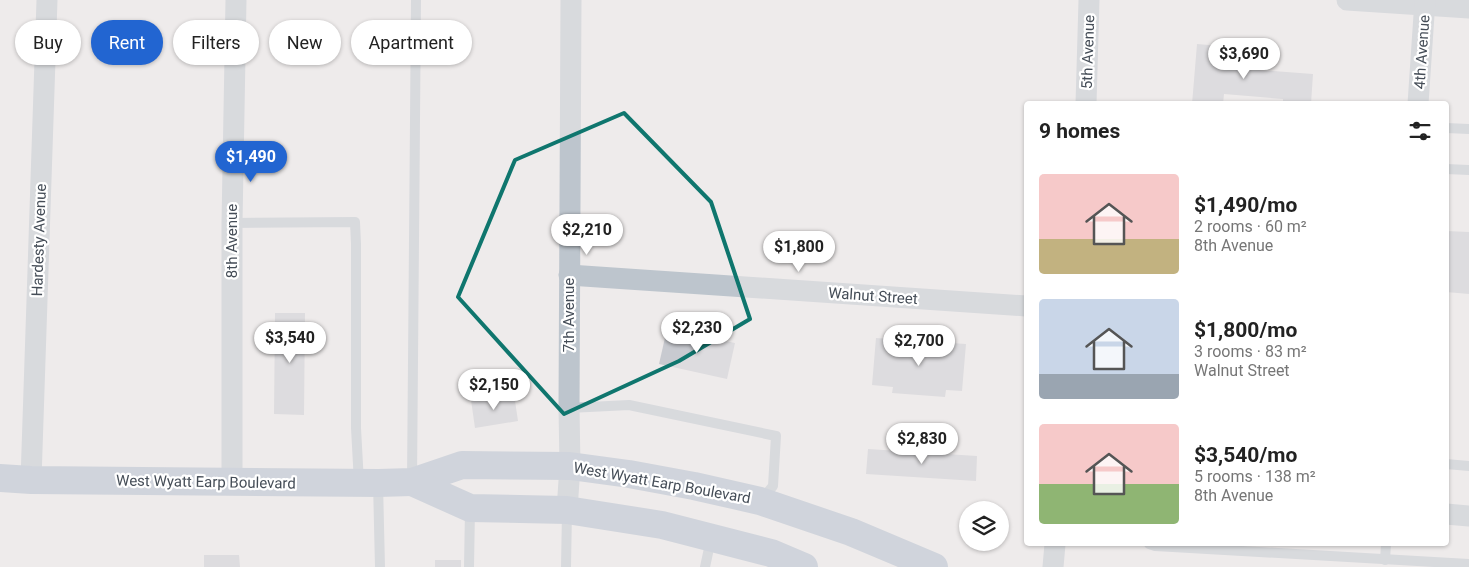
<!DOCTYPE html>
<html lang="en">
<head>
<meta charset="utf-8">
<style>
  :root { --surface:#fff; --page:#f2f2f2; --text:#222; --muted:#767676; --accent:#2265d1 }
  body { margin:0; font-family:Roboto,sans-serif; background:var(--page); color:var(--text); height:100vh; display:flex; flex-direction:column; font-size:19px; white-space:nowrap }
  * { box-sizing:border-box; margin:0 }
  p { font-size:16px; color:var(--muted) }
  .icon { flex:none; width:28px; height:28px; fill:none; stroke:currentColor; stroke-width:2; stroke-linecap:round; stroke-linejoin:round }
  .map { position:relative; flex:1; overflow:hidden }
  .details { position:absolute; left:1024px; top:101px; width:425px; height:445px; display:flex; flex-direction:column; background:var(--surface); border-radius:5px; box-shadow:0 1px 4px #0004 }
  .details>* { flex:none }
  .banner { position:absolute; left:15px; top:20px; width:475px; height:45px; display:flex; gap:10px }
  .tools { position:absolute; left:959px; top:501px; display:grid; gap:10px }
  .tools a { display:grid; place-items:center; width:50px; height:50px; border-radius:50%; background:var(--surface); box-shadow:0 1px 4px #0004; font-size:25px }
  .price { position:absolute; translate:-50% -42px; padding:0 11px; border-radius:18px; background:#fff; color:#222; font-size:16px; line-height:32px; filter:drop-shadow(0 1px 2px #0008) }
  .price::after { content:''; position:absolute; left:50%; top:30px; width:15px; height:11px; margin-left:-8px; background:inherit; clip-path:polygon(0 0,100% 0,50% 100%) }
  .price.selected { background:var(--accent); color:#fff }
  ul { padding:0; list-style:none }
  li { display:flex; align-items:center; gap:15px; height:125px; padding:0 15px }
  li span { display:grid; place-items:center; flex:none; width:140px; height:100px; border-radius:5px; color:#555 }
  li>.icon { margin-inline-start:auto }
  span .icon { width:60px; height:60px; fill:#fffc; stroke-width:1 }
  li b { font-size:21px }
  h2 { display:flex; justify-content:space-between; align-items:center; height:60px; padding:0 15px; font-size:21px }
  .pill { padding:0 18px; border-radius:22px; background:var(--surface); box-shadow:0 1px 4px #0004; font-size:18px; line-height:45px }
  .pill.selected { background:var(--accent); color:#fff }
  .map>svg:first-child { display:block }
  .building { fill:#c8cad0 }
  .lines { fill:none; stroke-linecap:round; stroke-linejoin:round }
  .lane { stroke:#bdc5cd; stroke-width:10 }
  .street { stroke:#bdc5cd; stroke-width:21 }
  .primary { stroke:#acb9c9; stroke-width:28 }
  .marked { fill:none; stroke:#0f766e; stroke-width:4; stroke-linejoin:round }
  .labels { text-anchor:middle; stroke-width:4.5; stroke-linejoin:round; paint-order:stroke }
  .street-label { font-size:15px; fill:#454d57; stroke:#fff }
</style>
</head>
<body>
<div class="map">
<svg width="1469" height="567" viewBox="0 0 1469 567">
  <rect width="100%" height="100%" fill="#eeebeb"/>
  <g class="building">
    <polygon points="1197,44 1233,47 1232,68 1313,74 1311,104 1283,104 1283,99 1224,94 1223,104 1192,104"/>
    <polygon points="1446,231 1469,232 1469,294 1446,292"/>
    <polygon points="275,313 305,313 304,415 274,414"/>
    <polygon points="667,329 735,343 727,379 659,364"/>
    <polygon points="876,338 966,344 962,391 946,390 945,397 892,393 893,387 872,385"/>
    <polygon points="514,394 518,421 475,428 471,400"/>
    <polygon points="868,449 977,456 976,481 866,474"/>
    <polygon points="204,555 239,555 240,567 204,567"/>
    <rect x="435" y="560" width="26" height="7"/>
  </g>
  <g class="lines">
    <g class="lane">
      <polyline points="1446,128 1469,129"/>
      <polyline points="1446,169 1469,170"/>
      <polyline points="232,223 355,222 356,244 356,428 359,483"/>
      <polyline points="569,408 629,405 776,436 773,486 761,500"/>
      <polyline points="1446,464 1469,466"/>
      <polyline points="412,481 416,0"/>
      <polyline points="378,483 380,567"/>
      <polyline points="1149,544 1155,546 1469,564"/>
      <polyline points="1385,560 1386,544"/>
      <polyline points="469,567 470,509"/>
      <polyline points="566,567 567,511"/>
      <polyline points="705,567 711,539"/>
    </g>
    <g class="street">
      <polyline points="1347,0 1469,8"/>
      <polyline points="1086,104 1089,0"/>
      <polyline points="1418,104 1425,0"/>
      <polyline points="569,275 1026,306"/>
      <polyline points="31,480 47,0"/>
      <polyline points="232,482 232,223 236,0"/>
      <polyline points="567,510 570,466 569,408 571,0"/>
      <polyline points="1446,514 1469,516"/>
      <polyline points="1053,567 1055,544"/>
    </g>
    <g class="primary">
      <polyline points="0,478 31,480 378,483 412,482 462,465 570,466 629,474 694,486 760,501 851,532 934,567"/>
      <polyline points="412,482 470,508 567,510 662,525 771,553 804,567"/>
    </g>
  </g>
  <path d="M0 0H1469V567H0ZM624,113l87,89 39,117 -71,42 -115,53 -106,-117 57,-137z" fill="#eeebeb" fill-opacity=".55" fill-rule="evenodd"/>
  <path class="marked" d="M624,113l87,89 39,117 -71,42 -115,53 -106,-117 57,-137z"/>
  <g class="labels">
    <g class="street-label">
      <text transform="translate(1088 52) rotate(-88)" y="5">5th Avenue</text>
      <text transform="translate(1422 52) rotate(-86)" y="5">4th Avenue</text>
      <text transform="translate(39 240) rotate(-88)" y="5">Hardesty Avenue</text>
      <text transform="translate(232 241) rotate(-90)" y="5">8th Avenue</text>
      <text transform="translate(873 296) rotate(4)" y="5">Walnut Street</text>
      <text transform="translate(569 315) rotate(-90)" y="5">7th Avenue</text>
      <text transform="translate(206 482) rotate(1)" y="5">West Wyatt Earp Boulevard</text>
      <text transform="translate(662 483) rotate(10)" y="5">West Wyatt Earp Boulevard</text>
    </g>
  </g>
</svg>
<div class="tools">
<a><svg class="icon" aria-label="layers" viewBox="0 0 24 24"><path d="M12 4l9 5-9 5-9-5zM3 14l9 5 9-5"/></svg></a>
</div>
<b class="price" style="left:1244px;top:80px">$3,690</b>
<b class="price selected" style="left:251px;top:183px">$1,490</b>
<b class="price" style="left:587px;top:256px">$2,210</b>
<b class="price" style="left:799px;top:273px">$1,800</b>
<b class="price" style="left:697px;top:354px">$2,230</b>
<b class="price" style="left:290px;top:364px">$3,540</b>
<b class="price" style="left:919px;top:367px">$2,700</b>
<b class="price" style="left:494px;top:411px">$2,150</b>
<b class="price" style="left:922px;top:465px">$2,830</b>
<div class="banner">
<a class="pill">Buy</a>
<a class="pill selected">Rent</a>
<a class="pill">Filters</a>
<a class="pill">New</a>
<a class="pill">Apartment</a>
</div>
<section class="details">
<h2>9 homes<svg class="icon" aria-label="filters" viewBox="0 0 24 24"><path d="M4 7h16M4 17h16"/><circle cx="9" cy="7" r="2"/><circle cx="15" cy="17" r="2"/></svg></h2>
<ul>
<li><span style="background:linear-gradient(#f6c9c9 65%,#c2b280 0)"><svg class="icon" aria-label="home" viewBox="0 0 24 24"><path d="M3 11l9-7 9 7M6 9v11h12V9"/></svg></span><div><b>$1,490/mo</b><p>2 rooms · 60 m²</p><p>8th Avenue</p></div></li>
<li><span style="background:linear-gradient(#c9d6e8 75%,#9aa5b1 0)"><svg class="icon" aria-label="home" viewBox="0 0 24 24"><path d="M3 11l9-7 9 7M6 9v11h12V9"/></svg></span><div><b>$1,800/mo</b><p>3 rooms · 83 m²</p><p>Walnut Street</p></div></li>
<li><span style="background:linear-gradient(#f6c9c9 60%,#8fb573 0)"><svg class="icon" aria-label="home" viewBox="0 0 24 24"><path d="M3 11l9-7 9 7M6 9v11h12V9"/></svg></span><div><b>$3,540/mo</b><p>5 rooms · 138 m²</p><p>8th Avenue</p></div></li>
</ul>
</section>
</div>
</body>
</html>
